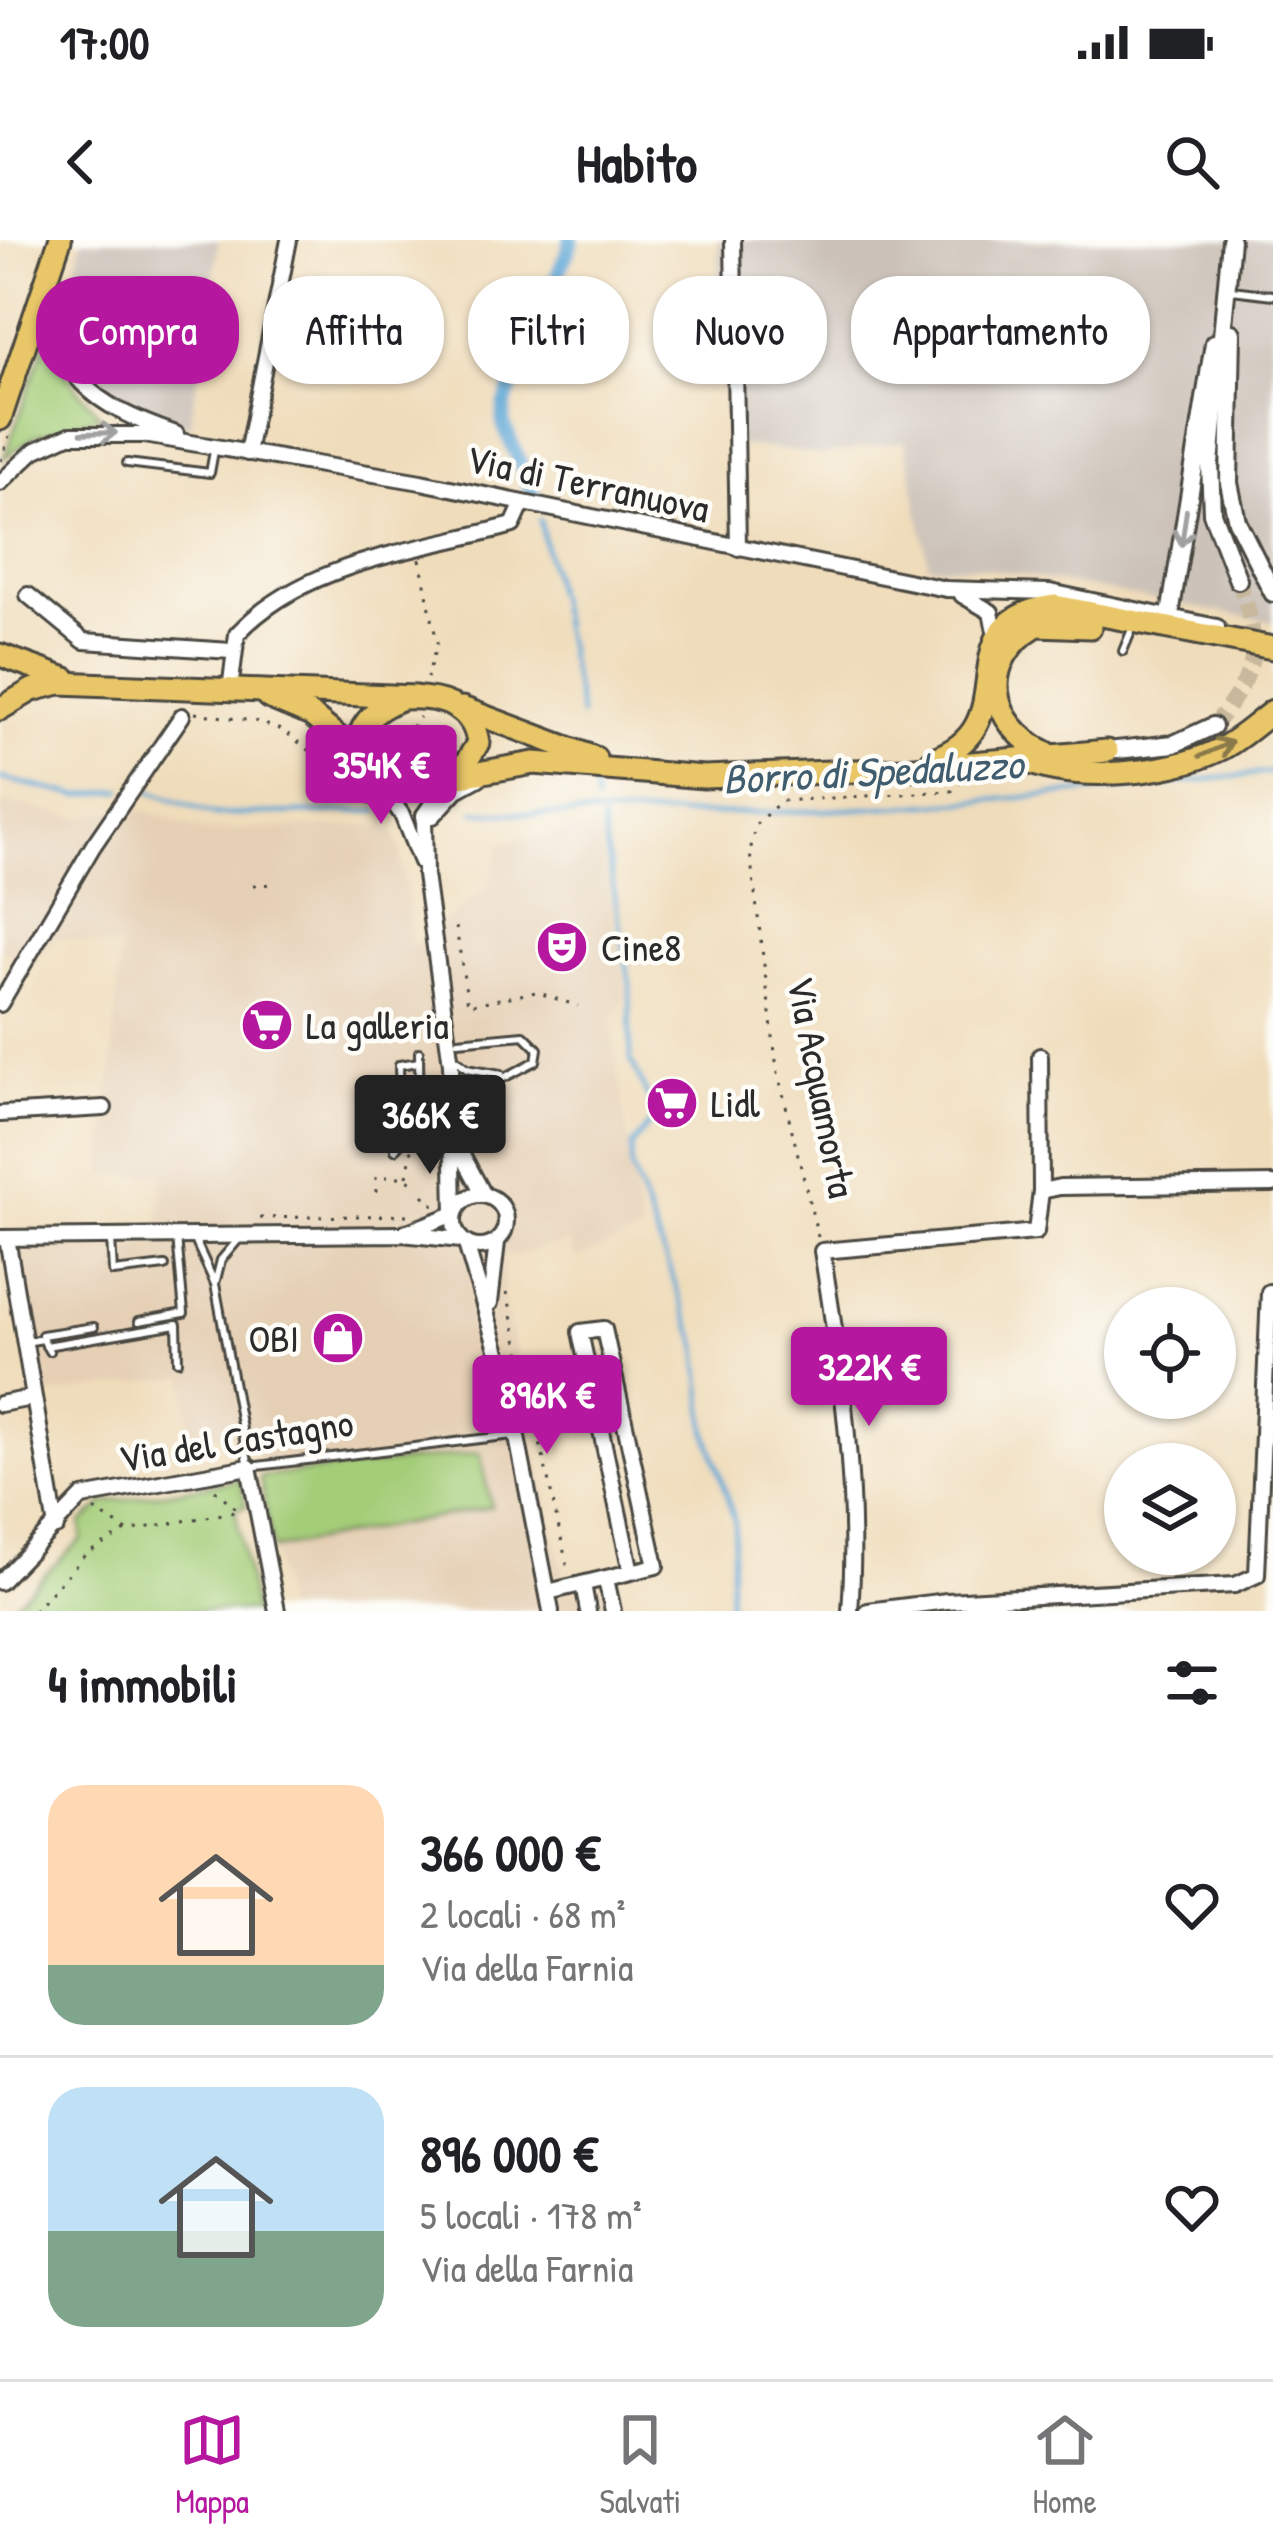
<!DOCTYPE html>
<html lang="it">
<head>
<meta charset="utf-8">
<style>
  :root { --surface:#fff; --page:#f6f6f6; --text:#202124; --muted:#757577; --line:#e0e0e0; --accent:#b5179e }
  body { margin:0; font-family:"Patrick Hand",sans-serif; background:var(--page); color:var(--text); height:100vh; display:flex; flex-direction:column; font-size:45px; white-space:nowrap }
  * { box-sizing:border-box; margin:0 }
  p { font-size:39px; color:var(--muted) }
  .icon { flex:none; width:66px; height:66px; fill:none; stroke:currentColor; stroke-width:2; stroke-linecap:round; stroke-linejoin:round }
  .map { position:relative; height:1371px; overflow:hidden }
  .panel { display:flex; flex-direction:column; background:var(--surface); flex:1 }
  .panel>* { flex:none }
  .banner { position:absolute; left:36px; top:36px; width:1203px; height:108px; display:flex; gap:24px }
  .controls { position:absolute; left:1104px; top:1047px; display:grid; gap:24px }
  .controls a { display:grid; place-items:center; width:132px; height:132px; border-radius:50%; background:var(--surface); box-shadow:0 3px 9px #0004; font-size:60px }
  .price { position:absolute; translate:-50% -102px; padding:0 27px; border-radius:12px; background:var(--accent); color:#fff; font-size:39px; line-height:78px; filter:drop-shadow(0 3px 6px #0008) }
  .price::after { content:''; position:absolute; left:50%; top:72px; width:36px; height:27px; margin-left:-18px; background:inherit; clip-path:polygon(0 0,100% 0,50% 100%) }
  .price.on { background:#222; color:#fff }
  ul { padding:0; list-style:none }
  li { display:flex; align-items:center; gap:36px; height:300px; padding:0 48px }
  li+li { border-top:3px solid var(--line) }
  li span { display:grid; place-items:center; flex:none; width:336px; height:240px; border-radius:36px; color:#555 }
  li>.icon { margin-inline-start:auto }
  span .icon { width:144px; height:144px; fill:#fffc; stroke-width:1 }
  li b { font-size:51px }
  h2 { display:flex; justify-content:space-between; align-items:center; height:144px; padding:0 48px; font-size:51px }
  .pill { padding:0 42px; border-radius:48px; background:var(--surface); box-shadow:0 3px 9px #0004; font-size:42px; line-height:108px }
  .pill.on { background:var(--accent); color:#fff }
  .status { display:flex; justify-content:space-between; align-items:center; height:84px; padding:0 60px; background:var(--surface); direction:ltr }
  .status svg { height:33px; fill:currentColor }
  header { display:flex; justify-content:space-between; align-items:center; height:156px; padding:0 48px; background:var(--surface); font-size:54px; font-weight:700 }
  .tab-bar { display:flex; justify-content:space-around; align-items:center; height:168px; border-top:3px solid var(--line); background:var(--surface); font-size:33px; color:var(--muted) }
  .tab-bar a { display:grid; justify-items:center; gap:6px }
  .tab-bar .on { color:var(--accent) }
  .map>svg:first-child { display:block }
  .built { fill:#e5d0b5 }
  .industrial { fill:#ccc2b9 }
  .green { fill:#a4cd78; stroke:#687c52; stroke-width:3 }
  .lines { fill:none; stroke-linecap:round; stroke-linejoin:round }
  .stream { stroke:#5fa7d6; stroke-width:4.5 }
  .canal { stroke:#5fa7d6; stroke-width:15 }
  .tertiary-tunnel { stroke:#c8b99d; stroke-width:16; stroke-dasharray:16 8; stroke-linecap:butt }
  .service-casing { stroke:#484640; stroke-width:12 }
  .minor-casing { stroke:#484640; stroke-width:20 }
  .tertiary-casing { stroke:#484640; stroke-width:22 }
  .primary-casing { stroke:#484640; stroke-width:27 }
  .path { stroke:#484640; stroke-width:3; stroke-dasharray:3 9; stroke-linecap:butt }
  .service { stroke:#fff; stroke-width:6 }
  .minor { stroke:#fff; stroke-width:14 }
  .tertiary { stroke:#fff; stroke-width:16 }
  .primary { stroke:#e9c769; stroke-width:21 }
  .oneway { stroke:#a0a0a0 }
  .oneway2 { stroke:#8a794a }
  .labels { text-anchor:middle; stroke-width:9; stroke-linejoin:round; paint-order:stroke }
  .street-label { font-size:39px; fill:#2b2b2b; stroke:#fdfcf7 }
  .poi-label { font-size:39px; fill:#2b2b2b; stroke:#fdfcf7; text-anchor:start }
  .water-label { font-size:42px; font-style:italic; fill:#405d6f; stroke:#fdfcf7 }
</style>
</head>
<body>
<div class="status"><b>17:00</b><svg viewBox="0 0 49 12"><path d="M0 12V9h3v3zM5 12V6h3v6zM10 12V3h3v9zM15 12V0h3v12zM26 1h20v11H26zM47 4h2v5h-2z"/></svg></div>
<header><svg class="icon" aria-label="back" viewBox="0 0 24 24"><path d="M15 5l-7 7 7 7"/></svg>Habito<svg class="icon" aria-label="search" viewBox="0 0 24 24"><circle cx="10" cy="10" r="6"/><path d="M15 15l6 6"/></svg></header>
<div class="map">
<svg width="1273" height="1371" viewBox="0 0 1273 1371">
  <rect width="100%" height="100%" fill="#fdfcf7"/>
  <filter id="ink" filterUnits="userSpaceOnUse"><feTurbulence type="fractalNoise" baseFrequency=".00833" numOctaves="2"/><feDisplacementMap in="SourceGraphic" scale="24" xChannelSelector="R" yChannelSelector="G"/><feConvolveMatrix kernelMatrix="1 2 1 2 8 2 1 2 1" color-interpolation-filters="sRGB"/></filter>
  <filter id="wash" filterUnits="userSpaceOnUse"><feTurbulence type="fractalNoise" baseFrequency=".004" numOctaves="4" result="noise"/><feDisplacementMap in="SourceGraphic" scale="48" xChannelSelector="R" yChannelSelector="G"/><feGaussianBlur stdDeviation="2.7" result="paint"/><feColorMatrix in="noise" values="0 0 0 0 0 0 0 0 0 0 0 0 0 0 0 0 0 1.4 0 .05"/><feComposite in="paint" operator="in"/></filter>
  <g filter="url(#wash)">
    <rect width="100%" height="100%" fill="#efdcba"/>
    <polygon class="built" points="0,561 80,578 134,567 204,591 379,585 393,592 400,609 413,707 488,646 502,603 597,586 626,755 611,778 641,992 575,1019 571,1002 504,1017 503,1054 568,1353 620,1342 625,1371 284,1371 273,1309 490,1267 480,1213 260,1237 251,1190 191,1199 185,1136 42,1156 19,1007 158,1006 163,935 104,935 120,708 55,697 32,722 0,709"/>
    <g class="industrial">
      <polygon points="82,0 219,0 190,186 131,170 76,126 63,80"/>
      <polygon points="718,0 1273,0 1273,382 974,326 929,326 905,201 822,215 726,203"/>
    </g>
    <g class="green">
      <polygon points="48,95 55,121 100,176 35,196 4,218"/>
      <polygon points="480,1213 491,1267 273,1309 260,1237"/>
      <polygon points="240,1240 246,1266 235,1269 254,1371 6,1371 82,1299 81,1283 104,1263"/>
    </g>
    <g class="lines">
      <g class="stream">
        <polyline points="540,280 581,476"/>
        <polyline points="0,538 79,556 122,550"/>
        <polyline points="593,545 596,562"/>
        <polyline points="145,549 216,575 378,571"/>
        <path d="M475,572c265,11 535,-9 798,-40"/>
        <polyline points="602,582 630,744 631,820 652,866 652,881 632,906 631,927 698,1105 706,1190 735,1282 728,1371"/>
      </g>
      <polyline class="canal" points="534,257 503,183 505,164 572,0"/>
    </g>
  </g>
  <g filter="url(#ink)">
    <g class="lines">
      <path class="tertiary-tunnel" d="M1213,486c46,-55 50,-78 25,-146"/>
      <g class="service-casing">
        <g id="service">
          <polyline points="1232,50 1273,55"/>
          <polyline points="127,223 210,233 214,211"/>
          <polyline points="1123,411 1133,387"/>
          <polyline points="419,812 420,898"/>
          <polyline points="453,817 467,828 501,834"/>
          <polyline points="457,883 477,852 536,821 538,809 524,795 458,801"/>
          <polyline points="395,910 401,902 399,825 419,822"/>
          <polyline points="194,998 215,1044 249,1227 513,1195"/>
          <polyline points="111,999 113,1032 165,1026"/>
          <polyline points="216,1040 221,1020 238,1000"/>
          <polyline points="139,1081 184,1073 177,997"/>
          <polyline points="42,1095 94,1087"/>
          <polyline points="25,1102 43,1099 49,1111"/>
          <polyline points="46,1106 177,1084 178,1121"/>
        </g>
      </g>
      <g class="minor-casing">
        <g id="minor">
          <polyline points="733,0 738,308"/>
          <path d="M50,42c2,95 40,122 126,152"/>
          <polyline points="247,213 289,0"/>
          <polyline points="0,243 34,211 69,195 144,195 421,242 946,349 1050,352 1217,387"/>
          <polyline points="28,355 84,401 231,411"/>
          <polyline points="962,355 991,372 996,396"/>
          <path d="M230,450l7,-56c69,-74 182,-83 276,-109l9,-20"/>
          <polyline points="369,527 402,575 421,622"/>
          <polyline points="433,576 457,550 479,538"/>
          <polyline points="0,764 93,606 182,476"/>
          <polyline points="0,874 104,868"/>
          <polyline points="457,905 484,955"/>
          <polyline points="1041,951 1060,947 1273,944"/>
          <circle cx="480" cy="981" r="26"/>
          <polyline points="402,994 454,974 451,824 425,635 424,575 450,538"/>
          <polyline points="0,998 402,994 461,1000"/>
          <polyline points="7,998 56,1287"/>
          <polyline points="466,1004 505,1136 551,1371"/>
          <polyline points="490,1063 497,1002"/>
          <polyline points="0,1164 32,1158"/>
          <polyline points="606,1339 613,1371"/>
          <polyline points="0,1342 82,1257 249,1227 277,1371"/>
          <polyline points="583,1344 588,1371"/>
          <polyline points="548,1352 656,1326 604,1089 580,1092 631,1332"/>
          <path d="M850,1371c9,-119 -9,-243 -28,-360l214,-19 5,-41 -1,-135"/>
          <polyline points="868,1371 947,1361 1235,1345 1257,1335 1269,1052"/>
        </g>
      </g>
      <g class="tertiary-casing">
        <g id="tertiary">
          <polyline points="1231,0 1210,224 1212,273 1238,340"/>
          <polyline points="1232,93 1229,243 1237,281 1273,353"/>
          <polyline points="1170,375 1214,103"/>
          <polyline points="1107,511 1174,504 1213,486"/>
        </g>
      </g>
      <g class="primary-casing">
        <g id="primary">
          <polyline points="0,179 60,0"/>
          <polyline points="0,415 66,439"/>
          <polyline points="268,457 311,475 361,516"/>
          <path d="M403,458c35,-2 70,6 75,45l-18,29 -45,7 -50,-16c-18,-33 9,-54 38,-65z"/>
          <polyline points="462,468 595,518"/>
          <polyline points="0,469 32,450 60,443 416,457"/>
          <path d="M1047,513c-59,-28 -70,-92 -10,-128l53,2"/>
          <path d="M933,519c98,-34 8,-139 122,-153l218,42"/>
          <path d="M1022,519c50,24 146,16 197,-9 20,-10 36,-25 54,-39"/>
          <polyline points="450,538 534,523 704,537 904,529 1107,511"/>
        </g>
      </g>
      <g class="path">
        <polyline points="1,221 9,196"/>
        <polyline points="420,319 437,403 427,438"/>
        <polyline points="195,473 259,482 284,491 328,525 347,554 379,568"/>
        <polyline points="380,504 408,491 420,477"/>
        <polyline points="253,645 277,644"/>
        <polyline points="456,687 468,765 536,752 578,766"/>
        <polyline points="407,936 412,909"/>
        <polyline points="376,952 376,937 405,937 414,944"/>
        <polyline points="423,955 435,966"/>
        <polyline points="260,978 410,975"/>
        <polyline points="818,997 777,829 750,613 755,585 781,561 952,551 961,543"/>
        <polyline points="507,1052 568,1330"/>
        <polyline points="215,1250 239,1271"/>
        <polyline points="94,1270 127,1291 240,1271"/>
        <polyline points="34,1371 85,1315 126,1291"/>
      </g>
      <use href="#service" class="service"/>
      <use href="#minor" class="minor"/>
      <use href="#tertiary" class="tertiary"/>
      <use href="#primary" class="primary"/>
    </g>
    <defs><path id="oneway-shaft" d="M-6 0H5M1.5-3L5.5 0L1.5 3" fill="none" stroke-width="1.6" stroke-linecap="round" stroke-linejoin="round" transform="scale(3)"/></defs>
    <g class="oneway">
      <use href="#oneway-shaft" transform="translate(99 193) rotate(-1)"/>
      <use href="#oneway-shaft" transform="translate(1184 288) rotate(98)"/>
    </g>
    <use class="oneway2" href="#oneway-shaft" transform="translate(1216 509) rotate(-24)"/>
  </g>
  <defs>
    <g id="theatre-disc" transform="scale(2.7)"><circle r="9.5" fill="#b5179e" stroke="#fdfcf7"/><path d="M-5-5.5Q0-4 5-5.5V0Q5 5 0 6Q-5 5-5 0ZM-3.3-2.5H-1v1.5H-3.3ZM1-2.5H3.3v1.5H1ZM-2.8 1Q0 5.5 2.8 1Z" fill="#fff"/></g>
    <g id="supermarket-disc" transform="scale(2.7)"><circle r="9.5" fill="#b5179e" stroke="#fdfcf7"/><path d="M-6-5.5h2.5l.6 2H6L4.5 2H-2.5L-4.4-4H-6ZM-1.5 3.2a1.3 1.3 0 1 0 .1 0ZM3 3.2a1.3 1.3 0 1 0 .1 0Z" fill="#fff"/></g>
    <g id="shop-disc" transform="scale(2.7)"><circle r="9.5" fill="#b5179e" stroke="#fdfcf7"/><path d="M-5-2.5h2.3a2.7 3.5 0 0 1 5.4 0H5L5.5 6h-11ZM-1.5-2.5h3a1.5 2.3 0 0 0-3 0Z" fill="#fff"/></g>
  </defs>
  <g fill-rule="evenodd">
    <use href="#theatre-disc" x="562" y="707"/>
    <use href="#supermarket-disc" x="267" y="785"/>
    <use href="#supermarket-disc" x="672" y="863"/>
    <use href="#shop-disc" x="338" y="1098"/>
  </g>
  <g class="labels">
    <g class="street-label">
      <text transform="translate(588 243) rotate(12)" y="14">Via di Terranuova</text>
      <text transform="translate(822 847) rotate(79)" y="14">Via Acquamorta</text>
      <text transform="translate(236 1200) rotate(-9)" y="14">Via del Castagno</text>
    </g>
    <g class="poi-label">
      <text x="601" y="721">Cine8</text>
      <text x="306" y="799">La galleria</text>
      <text x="711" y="877">Lidl</text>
      <text x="299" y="1112" text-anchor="end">OBI</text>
    </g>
    <g class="water-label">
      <text transform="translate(873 531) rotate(-3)" y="15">Borro di Spedaluzzo</text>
    </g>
  </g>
</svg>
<div class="controls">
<a><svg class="icon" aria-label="locate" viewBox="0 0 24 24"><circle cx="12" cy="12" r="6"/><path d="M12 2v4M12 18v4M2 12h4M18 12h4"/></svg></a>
<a><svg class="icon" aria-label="layers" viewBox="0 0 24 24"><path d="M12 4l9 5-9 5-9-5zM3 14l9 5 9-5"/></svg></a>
</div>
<b class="price" style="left:381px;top:587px">354K €</b>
<b class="price on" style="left:430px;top:937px">366K €</b>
<b class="price" style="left:869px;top:1189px">322K €</b>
<b class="price" style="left:547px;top:1217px">896K €</b>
<div class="banner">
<a class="pill on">Compra</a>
<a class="pill">Affitta</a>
<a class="pill">Filtri</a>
<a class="pill">Nuovo</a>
<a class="pill">Appartamento</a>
</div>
</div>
<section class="panel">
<h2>4 immobili<svg class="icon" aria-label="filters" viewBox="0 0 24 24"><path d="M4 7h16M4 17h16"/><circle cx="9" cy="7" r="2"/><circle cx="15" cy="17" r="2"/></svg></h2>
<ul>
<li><span style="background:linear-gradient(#ffd9b3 75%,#7fa58c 0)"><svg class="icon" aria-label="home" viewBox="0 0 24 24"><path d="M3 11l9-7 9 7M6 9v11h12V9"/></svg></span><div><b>366 000 €</b><p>2 locali · 68 m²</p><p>Via della Farnia</p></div><svg class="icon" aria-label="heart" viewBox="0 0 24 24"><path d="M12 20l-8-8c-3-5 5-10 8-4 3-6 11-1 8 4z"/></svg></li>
<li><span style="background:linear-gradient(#bfe0f5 60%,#7fa58c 0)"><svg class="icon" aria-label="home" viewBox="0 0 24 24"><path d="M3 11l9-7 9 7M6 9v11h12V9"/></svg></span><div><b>896 000 €</b><p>5 locali · 178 m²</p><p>Via della Farnia</p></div><svg class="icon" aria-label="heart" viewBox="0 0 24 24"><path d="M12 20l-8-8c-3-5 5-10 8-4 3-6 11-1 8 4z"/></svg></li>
</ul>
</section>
<nav class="tab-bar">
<a class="on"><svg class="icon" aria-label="map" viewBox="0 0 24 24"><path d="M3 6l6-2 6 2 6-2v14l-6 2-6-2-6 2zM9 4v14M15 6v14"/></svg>Mappa</a>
<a><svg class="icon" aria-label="saved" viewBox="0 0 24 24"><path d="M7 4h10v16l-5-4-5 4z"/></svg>Salvati</a>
<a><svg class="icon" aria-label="home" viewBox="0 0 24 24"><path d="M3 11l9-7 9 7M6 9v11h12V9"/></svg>Home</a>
</nav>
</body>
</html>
